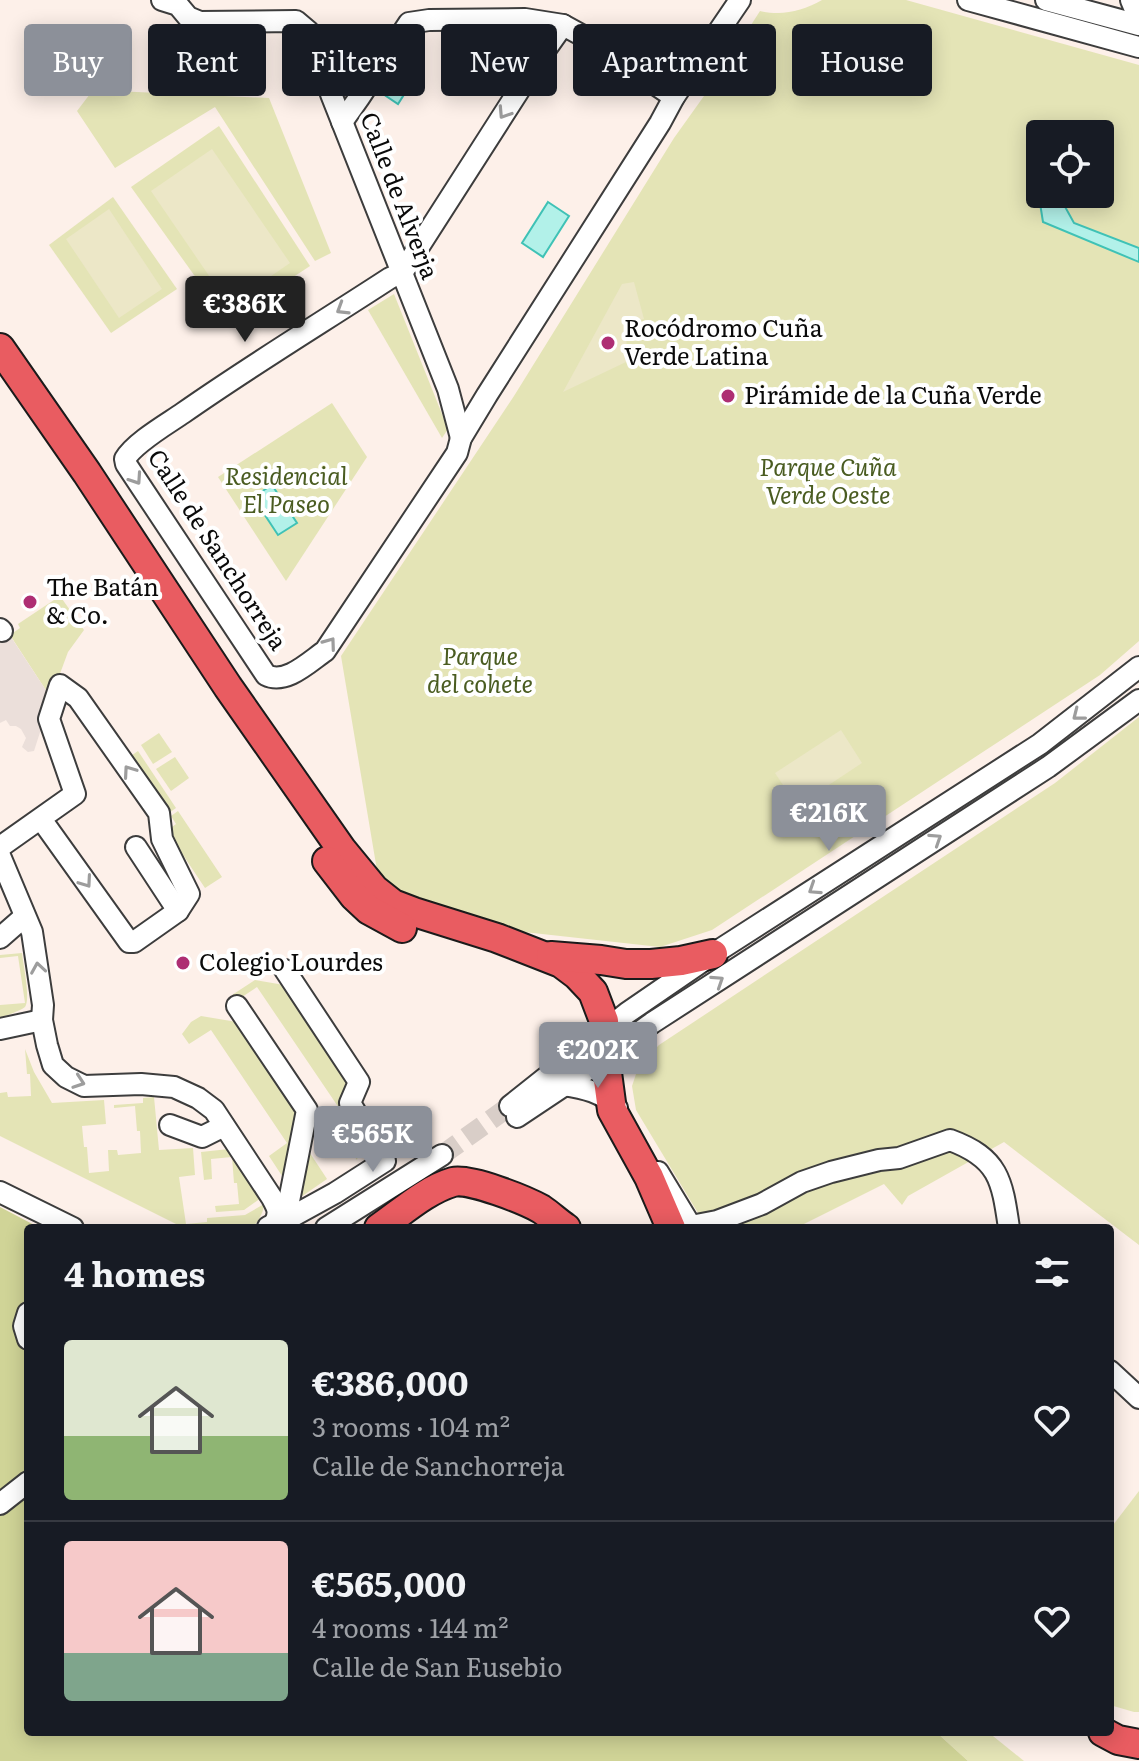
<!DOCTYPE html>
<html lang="en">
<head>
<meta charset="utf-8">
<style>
  :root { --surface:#171b24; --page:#242831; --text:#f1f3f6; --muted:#9ea1a6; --line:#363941; --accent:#8c9099 }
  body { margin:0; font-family:Literata,serif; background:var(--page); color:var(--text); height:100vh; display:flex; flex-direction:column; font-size:30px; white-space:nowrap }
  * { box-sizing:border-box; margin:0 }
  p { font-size:26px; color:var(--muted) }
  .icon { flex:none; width:44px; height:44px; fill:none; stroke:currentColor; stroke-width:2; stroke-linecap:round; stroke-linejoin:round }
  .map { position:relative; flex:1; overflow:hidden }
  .details { position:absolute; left:24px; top:1224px; width:1090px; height:512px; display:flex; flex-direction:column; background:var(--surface); border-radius:8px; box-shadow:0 4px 20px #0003 }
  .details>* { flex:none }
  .top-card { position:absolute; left:24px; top:24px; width:1092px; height:72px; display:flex; gap:16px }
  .tools { position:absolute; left:1026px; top:120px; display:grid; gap:16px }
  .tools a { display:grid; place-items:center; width:88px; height:88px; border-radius:8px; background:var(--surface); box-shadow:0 4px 20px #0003; font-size:40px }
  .price { position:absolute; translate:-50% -68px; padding:0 18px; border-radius:8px; background:var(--accent); color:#fff; font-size:26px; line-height:52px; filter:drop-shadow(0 2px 4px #0008) }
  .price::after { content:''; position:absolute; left:50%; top:48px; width:24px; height:18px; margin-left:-12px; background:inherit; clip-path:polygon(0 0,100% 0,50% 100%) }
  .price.on { background:#222; color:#fff }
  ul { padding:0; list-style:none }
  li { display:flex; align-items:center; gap:24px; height:200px; padding:0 40px }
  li+li { border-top:2px solid var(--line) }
  li span { display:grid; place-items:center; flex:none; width:224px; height:160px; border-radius:8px; color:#555 }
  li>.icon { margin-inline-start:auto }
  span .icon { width:96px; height:96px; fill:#fffc; stroke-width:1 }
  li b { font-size:34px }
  h2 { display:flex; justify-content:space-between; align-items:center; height:96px; padding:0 40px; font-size:34px }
  .pill { padding:0 28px; border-radius:8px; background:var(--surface); box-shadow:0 4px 20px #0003; font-size:28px; line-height:72px }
  .pill.on { background:var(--accent); color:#fff }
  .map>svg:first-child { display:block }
  .green { fill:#e4e4b6; fill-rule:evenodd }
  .forest { fill:#d0d497 }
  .pitch { fill:#ece7c7 }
  .plaza { fill:#ebdfda }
  .water { fill:#b2f1e9; stroke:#3fc2b6; stroke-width:2 }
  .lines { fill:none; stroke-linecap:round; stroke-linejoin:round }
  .minor-tunnel { stroke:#d9cec8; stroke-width:20; stroke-dasharray:20 10; stroke-linecap:butt }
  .minor-casing { stroke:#3d3d3d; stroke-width:24 }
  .highway-casing { stroke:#1b1b1b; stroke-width:32 }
  .minor { stroke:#fff; stroke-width:20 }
  .highway { stroke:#e95c61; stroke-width:28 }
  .oneway { stroke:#9d9d9d }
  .poi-dot { fill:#ae2e73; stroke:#fff; stroke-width:3 }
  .labels { text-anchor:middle; stroke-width:8; stroke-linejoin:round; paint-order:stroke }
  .street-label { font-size:24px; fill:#0a0a0a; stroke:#fff }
  .poi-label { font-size:24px; fill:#0a0a0a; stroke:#fff; text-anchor:start }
  .park-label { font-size:24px; font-style:italic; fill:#4a5c21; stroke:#fff }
</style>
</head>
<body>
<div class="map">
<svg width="1139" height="1761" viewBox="0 0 1139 1761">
  <rect width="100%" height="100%" fill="#fdf0e9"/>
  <g class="green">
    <path d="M822,0h84l233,65v576l-39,34 -388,255 -52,17 -244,-27 -33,-14 -42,-250 173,-260 160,-258 45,-63 41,-64c23,5 42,0 62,-11zM1040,134h60v60h-60z"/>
    <polygon points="93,90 269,98 331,253 315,261 215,107 115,168 77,111"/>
    <polygon points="219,126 310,266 227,321 131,187"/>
    <polygon points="113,197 177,289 111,333 49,245"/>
    <polygon points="394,294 448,429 442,438 368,310"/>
    <polygon points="332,403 367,457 286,581 218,477"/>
    <polygon points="60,596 84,630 68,652 51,698 10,635 20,628 18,624"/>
    <polygon points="1139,717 1139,1245 1004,1142 908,1196 902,1205 884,1184 796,1228 707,1228 636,1110 632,1086 637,1071 646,1058 659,1045 1055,783"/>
    <polygon points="159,733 172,752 153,764 141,745"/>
    <polygon points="138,751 176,808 166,815 128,758"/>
    <polygon points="175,757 189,778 171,791 156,769"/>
    <polygon points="178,811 222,877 205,888 167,831 176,824 171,816"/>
    <path d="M22,953c1,11 9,47 3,54 -3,3 -20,9 -25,11v-13l25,-2 -7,-47 -18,2v-3z"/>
    <polygon points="255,980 284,985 353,1087 362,1135 357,1160 327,1116 339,1108 257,987 236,1001 232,995"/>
    <polygon points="201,1016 237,1022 300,1116 286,1182 269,1156 287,1143 211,1030 189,1044 182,1034 191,1022"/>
    <path d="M25,1049l9,23 18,31 52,-3 2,24 -24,2 2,21h3l2,26 20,-2 -1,-21h9l1,5 23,-2 -1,-22h-3l-2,-25 -21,2v-3l29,-2v-5l11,-1 5,53 34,-2 2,27 -16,2 7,47 21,-2v-4l38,-3 19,-11c0,8 -6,18 -12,24h-68l-184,-92v-43l7,-1 1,5 23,-1 -1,-22h-3z"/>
    <polygon points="306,1147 327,1179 298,1199"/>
    <polygon points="229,1149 261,1198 244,1210 216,1212 215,1206 239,1204 237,1183 234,1183 232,1157 211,1159 212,1179 204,1180 201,1152"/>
    <polygon points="1139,1491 1139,1712 1134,1712 1110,1705 1110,1529"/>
    <polygon points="936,1732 988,1732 1024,1761 968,1761"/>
  </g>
  <polygon class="forest" points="0,1207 40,1228 28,1228 28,1732 936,1732 968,1761 0,1761"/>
  <g class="pitch">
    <polygon points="212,149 290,263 229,305 151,191"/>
    <polygon points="109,209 162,289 119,318 66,239"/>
    <polygon points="634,282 644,319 627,323 626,362 563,392 622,284"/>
    <polygon points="841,730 862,763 797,806 775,773"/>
  </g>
  <polygon class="plaza" points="5,628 51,698 34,751 28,752 22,747 26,738 21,729 16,726 10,726 6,720 0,723 0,633"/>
  <g class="water">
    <polygon points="396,73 412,82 398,104 383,94"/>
    <polygon points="1044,194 1058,194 1074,223 1139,248 1139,262 1043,222 1039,197"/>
    <polygon points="548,202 569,216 543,257 522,243"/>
    <polygon points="272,485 297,523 278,535 253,497"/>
  </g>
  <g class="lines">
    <polyline class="minor-tunnel" points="442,1155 510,1106"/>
    <g class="minor-casing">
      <g id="minor">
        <polyline points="162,0 178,5 188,17 200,22 296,21 309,32 331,94 448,389 461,438"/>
        <polyline points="968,0 1139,47"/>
        <polyline points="1046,0 1139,25"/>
        <polyline points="1131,0 1139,19"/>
        <path d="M563,25l-22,31 -139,217 -12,5c-69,45 -140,88 -207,135 -16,11 -49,30 -58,46l1,5 140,211c20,10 43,-13 59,-24l132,-198 4,-15 26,-43 173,-272 14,-26 66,-97"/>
        <polyline points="342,122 359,98 409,23 429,20 525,19 563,25 585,37 674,97"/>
        <polyline points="0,629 2,631"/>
        <polyline points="0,847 75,794 49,719 60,685 78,698 159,813 162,839 189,894 178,911 134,942 129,942 41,819"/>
        <polyline points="136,847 178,911"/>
        <path d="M0,856l32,76 11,73 -1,15 5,25 6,20 13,12 18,9 57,-2 33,3 24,11 16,12 58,88c5,9 8,14 3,24"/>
        <polyline points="0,938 24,917"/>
        <polyline points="237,1006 307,1110 289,1201"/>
        <polyline points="0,1029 42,1020"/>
        <path d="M563,1085c21,3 40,7 54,23"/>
        <polyline points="510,1106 627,1013 713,954 1040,744 1139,667"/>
        <polyline points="517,1117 583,1073 652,1023 1048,767 1139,700"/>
        <polyline points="170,1125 202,1137 224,1126"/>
        <polyline points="658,1172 692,1228"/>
        <polyline points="0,1192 73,1228"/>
        <path d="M691,1226l26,-5 45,-17 40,-22 29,-10 48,-12 20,-2 51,-18c49,18 52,40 59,88"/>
        <polyline points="268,1227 295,1215 335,1193 385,1161 350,1103 359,1082 285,970"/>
        <polyline points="326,1228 442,1155"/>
        <polyline points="28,1313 24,1326 28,1339"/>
        <polyline points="1110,1371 1139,1398"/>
        <polyline points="0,1504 28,1482"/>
      </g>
    </g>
    <g class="highway-casing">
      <g id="highway">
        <polyline points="0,348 87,473 228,687 342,850 374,889 393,904 414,912 497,938 561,963 577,975 593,992 604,1021 606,1065 612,1110 649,1177 671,1228"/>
        <polyline points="327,861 354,896 369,910 402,928"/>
        <polyline points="551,956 601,960 626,964 651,964 681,961 713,954"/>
        <path d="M379,1228c23,-16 47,-38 74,-46 17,-4 72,18 88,27 9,6 16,13 25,19"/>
        <polyline points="1103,1732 1118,1740 1139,1744"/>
      </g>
    </g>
    <use href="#minor" class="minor"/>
    <use href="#highway" class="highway"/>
  </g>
  <defs><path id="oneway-chevron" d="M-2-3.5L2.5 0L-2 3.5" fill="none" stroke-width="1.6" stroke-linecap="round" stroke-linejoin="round" transform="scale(2)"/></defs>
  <g class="oneway">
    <use href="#oneway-chevron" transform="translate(504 113) rotate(123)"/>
    <use href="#oneway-chevron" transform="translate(342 309) rotate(148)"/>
    <use href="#oneway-chevron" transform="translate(136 479) rotate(56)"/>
    <use href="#oneway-chevron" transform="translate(330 643) rotate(-54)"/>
    <use href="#oneway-chevron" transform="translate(1078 715) rotate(142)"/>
    <use href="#oneway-chevron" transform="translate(129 771) rotate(-125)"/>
    <use href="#oneway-chevron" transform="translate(936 839) rotate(-33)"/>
    <use href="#oneway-chevron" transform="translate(86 882) rotate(55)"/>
    <use href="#oneway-chevron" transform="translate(814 889) rotate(147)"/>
    <use href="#oneway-chevron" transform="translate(38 968) rotate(-99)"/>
    <use href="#oneway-chevron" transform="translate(718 981) rotate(-33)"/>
    <use href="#oneway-chevron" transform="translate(79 1082) rotate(19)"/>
  </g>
  <g class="poi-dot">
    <circle cx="608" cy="343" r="8"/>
    <circle cx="728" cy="396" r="8"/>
    <circle cx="30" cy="602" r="8"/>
    <circle cx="183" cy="963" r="8"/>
  </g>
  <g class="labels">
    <g class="street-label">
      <text transform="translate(399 196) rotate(69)" y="8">Calle de Alverja</text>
      <text transform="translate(217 550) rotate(57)" y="8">Calle de Sanchorreja</text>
    </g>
    <g class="poi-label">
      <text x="624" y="337">Rocódromo Cuña<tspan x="624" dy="28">Verde Latina</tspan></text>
      <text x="744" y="404">Pirámide de la Cuña Verde</text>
      <text x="46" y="596">The Batán<tspan x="46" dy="28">&amp; Co.</tspan></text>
      <text x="199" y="971">Colegio Lourdes</text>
    </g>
    <g class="park-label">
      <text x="828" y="476">Parque Cuña<tspan x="828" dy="28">Verde Oeste</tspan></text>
      <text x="286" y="485">Residencial<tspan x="286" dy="28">El Paseo</tspan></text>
      <text x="480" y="665">Parque<tspan x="480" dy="28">del cohete</tspan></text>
    </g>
  </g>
</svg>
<div class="tools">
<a><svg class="icon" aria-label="locate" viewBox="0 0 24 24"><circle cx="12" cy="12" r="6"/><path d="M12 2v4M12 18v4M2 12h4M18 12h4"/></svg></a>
</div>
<b class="price on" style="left:245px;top:344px">€386K</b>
<b class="price" style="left:829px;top:853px">€216K</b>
<b class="price" style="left:598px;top:1090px">€202K</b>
<b class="price" style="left:373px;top:1174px">€565K</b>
<div class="top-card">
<a class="pill on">Buy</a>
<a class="pill">Rent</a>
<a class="pill">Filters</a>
<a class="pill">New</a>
<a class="pill">Apartment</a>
<a class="pill">House</a>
</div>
<section class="details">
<h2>4 homes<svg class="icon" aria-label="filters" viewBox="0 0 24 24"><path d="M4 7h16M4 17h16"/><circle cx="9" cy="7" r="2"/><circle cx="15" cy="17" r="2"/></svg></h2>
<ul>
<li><span style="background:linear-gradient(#dfe7d0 60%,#8fb573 0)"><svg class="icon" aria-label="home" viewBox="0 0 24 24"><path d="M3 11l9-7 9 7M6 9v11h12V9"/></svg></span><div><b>€386,000</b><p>3 rooms · 104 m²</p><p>Calle de Sanchorreja</p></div><svg class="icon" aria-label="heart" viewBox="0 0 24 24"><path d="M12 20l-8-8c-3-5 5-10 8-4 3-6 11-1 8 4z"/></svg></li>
<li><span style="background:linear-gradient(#f6c9c9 70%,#7fa58c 0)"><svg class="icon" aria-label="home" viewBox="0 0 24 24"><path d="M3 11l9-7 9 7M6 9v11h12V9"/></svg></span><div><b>€565,000</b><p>4 rooms · 144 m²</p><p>Calle de San Eusebio</p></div><svg class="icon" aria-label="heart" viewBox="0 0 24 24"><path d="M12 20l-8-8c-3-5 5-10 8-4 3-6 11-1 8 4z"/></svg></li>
</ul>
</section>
</div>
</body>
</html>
